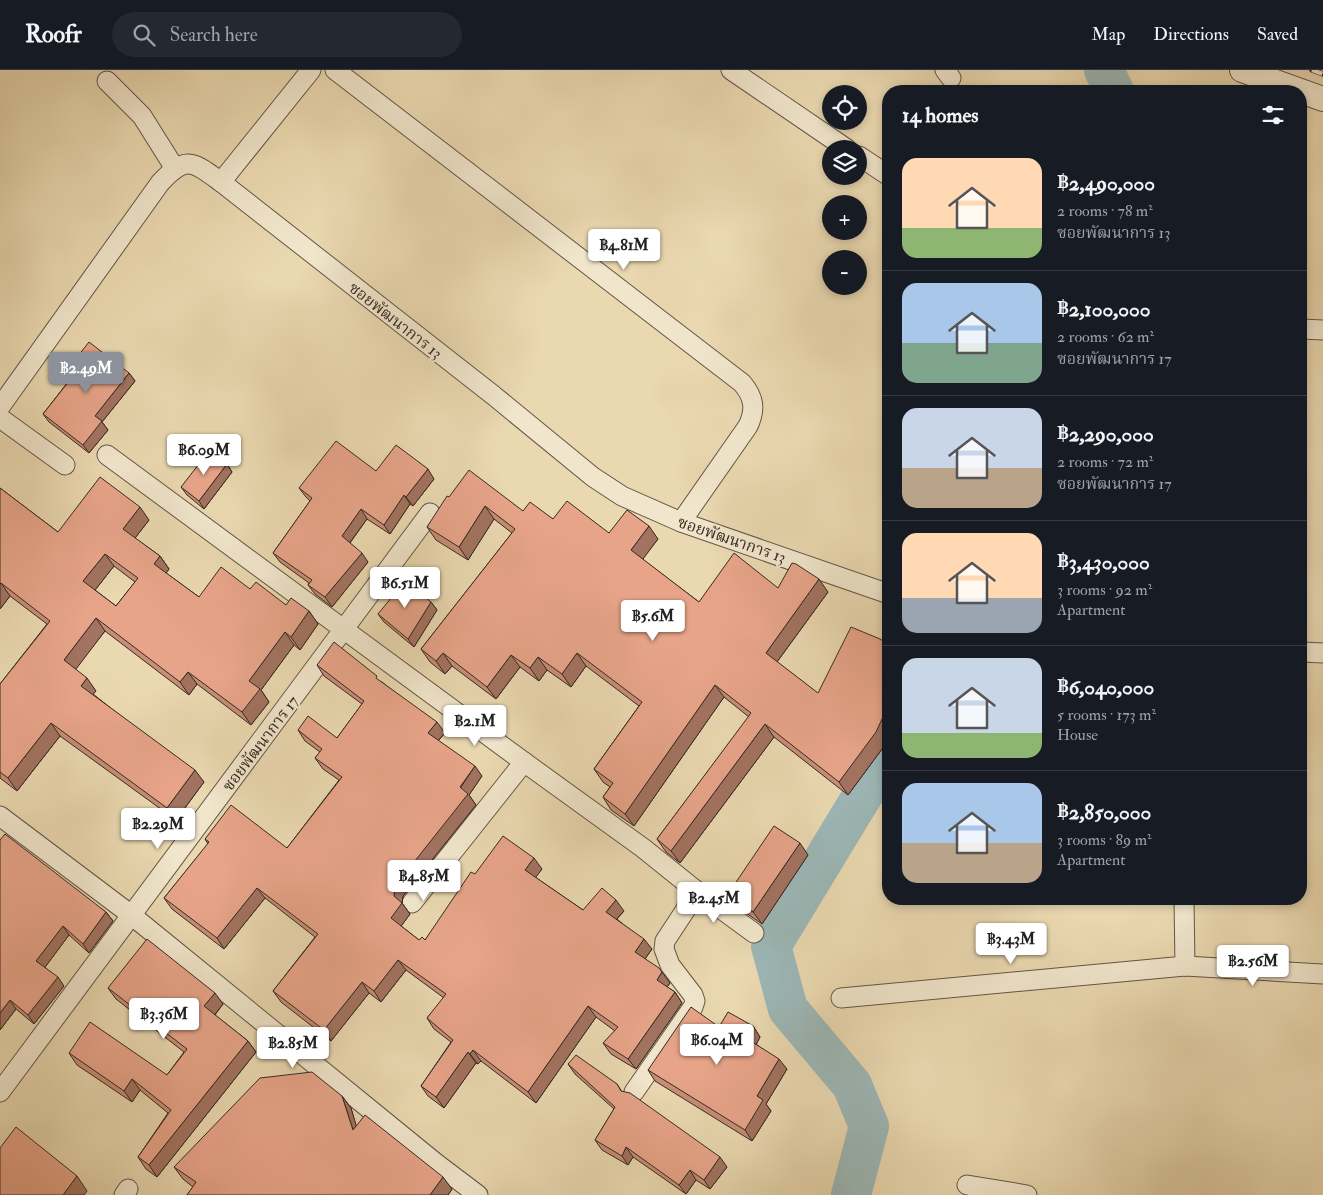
<!DOCTYPE html>
<html lang="en">
<head>
<meta charset="utf-8">
<style>
  :root { --surface:#171b24; --page:#242831; --text:#f1f3f6; --muted:#9ea1a6; --line:#363941; --accent:#8c9099 }
  body { margin:0; font-family:"IM FELL Double Pica","Noto Serif Thai",serif; background:var(--page); color:var(--text); height:100vh; display:flex; flex-direction:column; font-size:19px; white-space:nowrap }
  * { box-sizing:border-box; margin:0 }
  p { font-size:16px; color:var(--muted) }
  .icon { flex:none; width:28px; height:28px; fill:none; stroke:currentColor; stroke-width:2; stroke-linecap:round; stroke-linejoin:round }
  .map { position:relative; flex:1; overflow:hidden }
  .side { position:absolute; left:882px; top:15px; width:425px; height:820px; display:flex; flex-direction:column; background:var(--surface); border-radius:20px; box-shadow:0 2px 8px #0003 }
  .side>* { flex:none }
  .controls { position:absolute; left:822px; top:15px; display:grid; gap:10px }
  .controls a { display:grid; place-items:center; width:45px; height:45px; border-radius:50%; background:var(--surface); box-shadow:0 2px 8px #0003; font-size:25px }
  .price { position:absolute; translate:-50% -42px; padding:0 11px; border-radius:5px; background:#fff; color:#222; font-size:16px; line-height:32px; filter:drop-shadow(0 1px 2px #0008) }
  .price::after { content:''; position:absolute; left:50%; top:30px; width:15px; height:11px; margin-left:-8px; background:inherit; clip-path:polygon(0 0,100% 0,50% 100%) }
  .price.active { background:var(--accent); color:#fff }
  ul { padding:0; list-style:none }
  li { display:flex; align-items:center; gap:15px; height:125px; padding:0 20px }
  li+li { border-top:1px solid var(--line) }
  li span { display:grid; place-items:center; flex:none; width:140px; height:100px; border-radius:15px; color:#555 }
  li>.icon { margin-inline-start:auto }
  span .icon { width:60px; height:60px; fill:#fffc; stroke-width:1 }
  li b { font-size:21px }
  h2 { display:flex; justify-content:space-between; align-items:center; height:60px; padding:0 20px; font-size:21px }
  header { display:flex; align-items:center; gap:30px; box-sizing:border-box; height:70px; padding:0 25px; background:var(--surface); border-bottom:1px solid var(--line) }
  header strong { font-size:24px }
  nav { display:flex; gap:28px; margin-inline-start:auto; font-size:18px }
  .search { width:350px; height:45px; background:var(--page); display:flex; align-items:center; gap:12px; box-sizing:border-box; padding:0 18px; border-radius:28px; color:var(--muted); font-size:19px }
  .map>svg:first-child { display:block }
  .lines { fill:none; stroke-linecap:round; stroke-linejoin:round }
  .river { stroke:#9cb7b6; stroke-width:40 }
  .minor-casing { stroke:#635646; stroke-width:21 }
  .tertiary-casing { stroke:#635646; stroke-width:26 }
  .minor { stroke:#f1e6cc; stroke-width:19 }
  .tertiary { stroke:#f1e6cc; stroke-width:24 }
  .rail-casing { stroke:#362a23; stroke-width:5.5 }
  .rail { stroke:#f1e6cc; stroke-width:4; stroke-dasharray:11; stroke-linecap:butt }
  .wall { fill:#c78d76; stroke:#362a23; fill-rule:evenodd }
  .shaded-wall { fill:#a27360; stroke:#362a23 }
  .building { fill:#e7a489; stroke:#362a23; fill-rule:evenodd }
  .labels { text-anchor:middle; stroke-width:4; stroke-linejoin:round; paint-order:stroke }
  .street-label { font-size:16px; fill:#362a23; stroke:#f1e6cc }
</style>
</head>
<body>
<header>
<strong>Roofr</strong>
<div class="search"><svg class="icon" aria-label="search" viewBox="0 0 24 24"><circle cx="10" cy="10" r="6"/><path d="M15 15l6 6"/></svg>Search here</div>
<nav><a>Map</a><a>Directions</a><a>Saved</a></nav>
</header>
<div class="map">
<svg width="1323" height="1125" viewBox="0 0 1323 1125">
  <rect width="100%" height="100%" fill="#ead8b0"/>
  <filter id="stains"><feTurbulence type="fractalNoise" baseFrequency=".004" numOctaves="4"/><feColorMatrix values="0 0 0 0 .2 0 0 0 0 .09 0 0 0 0 .02 0 0 0 .5 -.17"/></filter>
  <radialGradient id="worn" r=".72"><stop offset=".6" stop-color="#630" stop-opacity="0"/><stop offset="1" stop-color="#630" stop-opacity=".3"/></radialGradient>
  <g class="lines">
    <g class="river">
      <polyline points="1104,0 1114,21"/>
      <polyline points="851,1125 869,1056 852,1015 788,939 771,876 889,682"/>
    </g>
    <g class="minor-casing">
      <g id="minor">
        <path d="M335,0l407,313c12,14 14,26 6,43l-67,96"/>
        <polyline points="731,0 847,79"/>
        <polyline points="945,0 951,8"/>
        <polyline points="107,11 142,46 174,97"/>
        <polyline points="859,86 889,106"/>
        <polyline points="221,112 311,0"/>
        <polyline points="1301,259 1323,260"/>
        <path d="M0,337l160,-224c26,-28 32,-22 61,-1l272,213 100,82 29,19 59,26 208,72"/>
        <polyline points="0,348 65,395"/>
        <polyline points="107,385 524,692 643,778 694,819 686,839 665,871 664,879 670,895 693,925 695,931 693,937 634,1022"/>
        <polyline points="1301,582 1323,583"/>
        <polyline points="0,746 130,844 437,1094 478,1125"/>
        <polyline points="694,819 754,863"/>
        <polyline points="1184,829 1185,896"/>
        <polyline points="412,833 524,692"/>
        <polyline points="841,928 1185,896 1323,904"/>
        <polyline points="0,1022 430,443"/>
        <polyline points="967,1115 1027,1125"/>
        <polyline points="124,1125 128,1119"/>
      </g>
    </g>
    <g class="tertiary-casing">
      <polyline id="tertiary" points="1242,0 1323,29"/>
    </g>
    <use href="#minor" class="minor"/>
    <use href="#tertiary" class="tertiary"/>
    <g class="rail-casing">
      <polyline id="rail" points="1312,0 1323,4"/>
    </g>
    <use href="#rail" class="rail"/>
  </g>
  <g class="wall">
    <polygon points="70,296 129,303 135,311 102,352 108,360 89,383 49,352 43,344 75,303"/>
    <polygon points="227,394 232,402 204,439 187,425 181,417"/>
    <polygon points="376,401 434,409 413,436 410,434 390,464 367,449 350,473 368,492 332,537 315,524 308,515 309,513 280,492 273,483 310,431 306,427 299,418"/>
    <path d="M0,418l58,44 91,-12 -14,18 25,18 9,13 -3,4 33,24 51,-8 36,16 23,6 9,13 -18,26 -6,-5 -33,45 8,12 -18,23 -54,-41 -8,11 -84,-64 -30,38 21,22 -3,3 111,88 -28,38 -116,-84 -43,55 -17,-13v-94l47,-60 -37,-28 -10,13zM114,496l21,16 -19,24 -21,-16z"/>
    <polygon points="449,427 523,441 553,449 609,463 658,469 642,489 699,532 778,518 828,522 777,592 885,675 848,725 774,667 680,793 666,782 657,769 749,647 724,627 634,756 611,740 603,727 610,717 603,712 594,699 639,636 586,596 571,617 547,600 539,611 520,597 496,629 452,596 445,604 430,592 421,579 512,463 494,449 468,490 436,470 427,457"/>
    <polygon points="431,532 437,540 414,577 384,552 378,544"/>
    <polygon points="317,595 382,612 445,663 438,671 482,706 469,725 476,735 403,826 402,833 410,844 401,856 419,870 425,870 475,804 542,799 535,807 583,840 624,841 617,849 652,879 645,889 670,913 667,917 675,922 682,933 636,999 611,984 603,973 615,961 596,947 536,1033 481,991 478,994 476,993 444,1038 428,1026 421,1016 451,972 434,959 427,948 444,928 406,900 381,932 369,923 331,971 281,932 273,921 315,867 265,828 224,879 172,839 164,828 208,774 205,769 287,778 339,710 323,699 315,688 320,682 305,671 298,660 337,668 362,634 324,606"/>
    <polygon points="0,770 106,842 113,851 89,883 69,865 45,897 64,916 34,954 16,939 0,960"/>
    <polygon points="808,785 762,854 736,836 728,824"/>
    <polygon points="108,918 223,934 215,945 248,971 256,982 157,1107 146,1099 138,1087 168,1043 140,1020 132,1032 77,995 69,983 167,1005 184,982 116,929"/>
    <polygon points="753,956 760,967 756,974 787,999 766,1034 771,1041 752,1071 655,1011 648,1000 719,957"/>
    <polygon points="568,994 617,1014 622,1022 727,1097 710,1119 696,1110 686,1124 633,1087 628,1095 602,1080 595,1070 614,1039 575,1004"/>
    <polygon points="342,1026 351,1038 356,1056 452,1119 448,1125 187,1125 193,1117 183,1109 174,1097"/>
  </g>
  <g class="shaded-wall">
    <polygon points="129,303 135,311 102,352 108,360 89,383 83,375 95,346"/>
    <polygon points="227,394 232,402 204,439 199,431"/>
    <polygon points="428,399 434,409 413,436 406,427"/>
    <polygon points="404,425 410,434 390,464 384,455"/>
    <polygon points="485,436 494,449 468,490 459,477"/>
    <polygon points="140,437 149,450 132,472 123,459"/>
    <polygon points="361,439 367,449 348,475 342,466"/>
    <polygon points="649,456 658,469 640,493 631,480"/>
    <polygon points="362,483 368,492 332,537 325,527"/>
    <polygon points="105,484 114,496 92,524 83,511"/>
    <polygon points="160,486 169,499 163,507 154,494"/>
    <polygon points="819,509 828,522 774,596 766,583"/>
    <polygon points="1,513 10,526 0,539 0,514"/>
    <polygon points="431,532 437,540 414,577 408,569"/>
    <polygon points="309,541 318,554 300,580 291,567"/>
    <polygon points="96,548 105,561 73,603 64,590"/>
    <polygon points="285,562 294,575 261,620 269,632 251,655 242,642 249,611"/>
    <polygon points="443,583 452,596 445,604 436,591"/>
    <polygon points="577,583 586,596 571,617 562,604"/>
    <polygon points="511,585 520,597 496,629 487,617"/>
    <polygon points="538,587 547,600 539,611 530,598"/>
    <polygon points="188,602 197,614 189,625 180,612"/>
    <polygon points="87,608 96,621 90,628 81,616"/>
    <polygon points="715,615 724,627 634,756 625,744"/>
    <polygon points="889,634 889,668 885,675 848,725 839,712"/>
    <polygon points="437,652 445,663 435,674 428,663"/>
    <polygon points="51,653 60,666 17,721 8,708"/>
    <polygon points="765,654 774,667 680,793 671,781"/>
    <polygon points="475,696 482,706 469,725 476,735 403,826 402,833 410,844 399,859 391,848 395,816"/>
    <polygon points="195,700 204,712 176,750 167,738"/>
    <polygon points="800,773 808,785 762,854 753,842"/>
    <polygon points="534,788 542,799 533,811 525,800"/>
    <polygon points="257,818 265,828 224,879 217,868"/>
    <polygon points="616,830 624,841 614,852 606,842"/>
    <polygon points="106,842 113,851 89,883 83,874"/>
    <polygon points="63,856 69,865 43,900 36,891"/>
    <polygon points="644,869 652,879 642,893 635,882"/>
    <polygon points="398,890 406,900 381,932 374,921"/>
    <polygon points="662,902 670,913 664,921 657,910"/>
    <polygon points="58,907 64,916 34,954 28,945"/>
    <polygon points="362,912 369,923 331,971 324,960"/>
    <polygon points="675,922 682,933 636,999 628,989"/>
    <polygon points="215,923 223,934 212,948 204,936"/>
    <polygon points="10,930 16,939 0,960 0,943"/>
    <polygon points="588,936 596,947 536,1033 528,1022"/>
    <polygon points="753,956 760,967 754,979 746,968"/>
    <polygon points="248,971 256,982 157,1107 149,1095"/>
    <polygon points="473,980 481,991 478,994 470,984"/>
    <polygon points="468,982 476,993 444,1038 436,1027"/>
    <polygon points="779,989 787,999 766,1034 771,1041 752,1071 745,1060 757,1026"/>
    <polygon points="132,1009 140,1020 132,1032 124,1021"/>
    <polygon points="342,1026 351,1038 361,1072 353,1060"/>
    <polygon points="626,1077 633,1087 628,1095 622,1086"/>
    <polygon points="720,1087 727,1097 710,1119 704,1110"/>
    <polygon points="690,1100 696,1110 686,1124 679,1115"/>
    <polygon points="77,1106 87,1121 84,1125 63,1125"/>
    <polygon points="443,1107 452,1119 448,1125 430,1125"/>
  </g>
  <g class="building">
    <polygon points="89,272 129,303 95,346 102,351 83,375 43,344 77,301 70,296"/>
    <polygon points="336,371 376,401 396,375 428,399 406,427 404,425 384,455 361,439 342,466 362,483 325,527 308,515 312,510 273,483 312,428 299,418"/>
    <polygon points="209,381 227,394 199,431 181,417"/>
    <polygon points="469,400 523,441 530,432 553,449 567,431 609,463 627,440 649,456 631,480 699,532 734,483 778,518 792,493 796,494 819,509 766,583 818,623 851,557 880,569 889,575 889,634 876,662 839,712 765,654 671,781 657,769 751,643 715,615 625,744 603,727 613,713 594,699 642,632 577,583 562,604 538,587 530,598 511,585 487,617 443,583 436,591 421,579 515,459 485,436 459,477 427,457 447,426 449,427"/>
    <path d="M100,407l40,30 -17,22 37,27 -6,8 45,33 22,-30 29,22 6,-7 30,23 5,-7 18,13 -18,26 -6,-5 -36,49 11,8 -18,23 -54,-40 -8,10 -84,-64 -32,42 23,18 -6,8 114,84 -28,38 -116,-85 -43,55 -8,-6v-88l50,-63 -49,-38 -1,1v-96l58,44zM105,484l33,24 -22,28 -33,-25z"/>
    <polygon points="405,511 431,532 408,569 378,544"/>
    <polygon points="334,572 377,606 376,608 437,652 428,663 475,696 460,717 468,724 395,816 394,826 402,833 391,848 419,870 422,867 425,870 471,802 475,804 503,766 534,788 525,800 583,840 602,818 616,830 606,842 644,869 635,882 659,898 662,902 657,910 675,922 628,989 603,973 618,957 588,936 528,1022 473,980 470,984 468,982 436,1027 421,1016 453,970 427,948 446,924 398,890 374,921 362,912 324,960 273,921 318,864 257,818 217,868 164,828 209,772 205,769 231,735 287,778 342,707 315,688 322,679 298,660 308,646 337,668 364,631 317,595"/>
    <polygon points="774,756 800,773 753,842 728,824"/>
    <polygon points="5,764 106,842 83,874 63,856 36,891 58,907 28,945 10,930 0,943 0,770"/>
    <polygon points="147,869 215,923 204,936 248,971 149,1095 138,1087 171,1040 132,1009 124,1021 69,983 90,952 167,1005 187,979 108,918"/>
    <polygon points="691,937 719,957 728,942 753,956 746,968 779,989 757,1026 763,1030 745,1060 648,1000"/>
    <polygon points="576,985 617,1014 621,1021 630,1023 720,1087 704,1110 690,1100 679,1115 626,1077 622,1086 595,1070 615,1037 568,994"/>
    <polygon points="312,1002 342,1026 353,1060 365,1045 443,1107 430,1125 187,1125 196,1112 174,1097 260,1008"/>
    <polygon points="16,1057 77,1106 63,1125 0,1125 0,1078"/>
  </g>
  <g class="labels">
    <g class="street-label">
      <text transform="translate(396 250) rotate(38)" y="6">ซอยพัฒนาการ 13</text>
      <text transform="translate(732 469) rotate(19)" y="6">ซอยพัฒนาการ 13</text>
      <text transform="translate(260 673) rotate(-53)" y="6">ซอยพัฒนาการ 17</text>
    </g>
  </g>
  <rect width="100%" height="100%" filter="url(#stains)"/>
  <rect width="100%" height="100%" fill="url(#worn)"/>
</svg>
<div class="controls">
<a><svg class="icon" aria-label="locate" viewBox="0 0 24 24"><circle cx="12" cy="12" r="6"/><path d="M12 2v4M12 18v4M2 12h4M18 12h4"/></svg></a>
<a><svg class="icon" aria-label="layers" viewBox="0 0 24 24"><path d="M12 4l9 5-9 5-9-5zM3 14l9 5 9-5"/></svg></a>
<a>+</a>
<a>−</a>
</div>
<b class="price" style="left:624px;top:201px">฿4.81M</b>
<b class="price active" style="left:86px;top:324px">฿2.49M</b>
<b class="price" style="left:204px;top:406px">฿6.09M</b>
<b class="price" style="left:405px;top:539px">฿6.51M</b>
<b class="price" style="left:653px;top:572px">฿5.6M</b>
<b class="price" style="left:475px;top:677px">฿2.1M</b>
<b class="price" style="left:158px;top:780px">฿2.29M</b>
<b class="price" style="left:424px;top:832px">฿4.85M</b>
<b class="price" style="left:714px;top:854px">฿2.45M</b>
<b class="price" style="left:1011px;top:895px">฿3.43M</b>
<b class="price" style="left:1253px;top:917px">฿2.56M</b>
<b class="price" style="left:164px;top:970px">฿3.36M</b>
<b class="price" style="left:717px;top:996px">฿6.04M</b>
<b class="price" style="left:293px;top:999px">฿2.85M</b>
<section class="side">
<h2>14 homes<svg class="icon" aria-label="filters" viewBox="0 0 24 24"><path d="M4 7h16M4 17h16"/><circle cx="9" cy="7" r="2"/><circle cx="15" cy="17" r="2"/></svg></h2>
<ul>
<li><span style="background:linear-gradient(#ffd9b3 70%,#8fb573 0)"><svg class="icon" aria-label="home" viewBox="0 0 24 24"><path d="M3 11l9-7 9 7M6 9v11h12V9"/></svg></span><div><b>฿2,490,000</b><p>2 rooms · 78 m²</p><p>ซอยพัฒนาการ 13</p></div></li>
<li><span style="background:linear-gradient(#a9c7e8 60%,#7fa58c 0)"><svg class="icon" aria-label="home" viewBox="0 0 24 24"><path d="M3 11l9-7 9 7M6 9v11h12V9"/></svg></span><div><b>฿2,100,000</b><p>2 rooms · 62 m²</p><p>ซอยพัฒนาการ 17</p></div></li>
<li><span style="background:linear-gradient(#c9d6e8 60%,#b9a48a 0)"><svg class="icon" aria-label="home" viewBox="0 0 24 24"><path d="M3 11l9-7 9 7M6 9v11h12V9"/></svg></span><div><b>฿2,290,000</b><p>2 rooms · 72 m²</p><p>ซอยพัฒนาการ 17</p></div></li>
<li><span style="background:linear-gradient(#ffd9b3 65%,#9aa5b1 0)"><svg class="icon" aria-label="home" viewBox="0 0 24 24"><path d="M3 11l9-7 9 7M6 9v11h12V9"/></svg></span><div><b>฿3,430,000</b><p>3 rooms · 92 m²</p><p>Apartment</p></div></li>
<li><span style="background:linear-gradient(#c9d6e8 75%,#8fb573 0)"><svg class="icon" aria-label="home" viewBox="0 0 24 24"><path d="M3 11l9-7 9 7M6 9v11h12V9"/></svg></span><div><b>฿6,040,000</b><p>5 rooms · 173 m²</p><p>House</p></div></li>
<li><span style="background:linear-gradient(#a9c7e8 60%,#b9a48a 0)"><svg class="icon" aria-label="home" viewBox="0 0 24 24"><path d="M3 11l9-7 9 7M6 9v11h12V9"/></svg></span><div><b>฿2,850,000</b><p>3 rooms · 89 m²</p><p>Apartment</p></div></li>
</ul>
</section>
</div>
</body>
</html>
